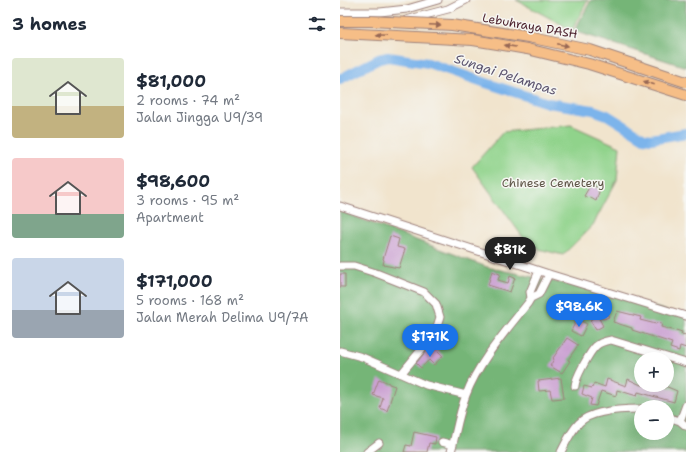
<!DOCTYPE html>
<html lang="en">
<head>
<meta charset="utf-8">
<style>
	:root { --surface:#fff; --page:#f2f2f3; --text:#1f2937; --muted:#747a83; --accent:#1a73e8 }
	body { margin:0; font-family:"Shantell Sans",sans-serif; background:var(--page); color:var(--text); height:100vh; display:flex; flex-direction:column; font-size:15px; white-space:nowrap }
	* { box-sizing:border-box; margin:0 }
	p { font-size:13px; color:var(--muted) }
	.icon { flex:none; width:22px; height:22px; fill:none; stroke:currentColor; stroke-width:2; stroke-linecap:round; stroke-linejoin:round }
	.map { position:relative; flex:1; overflow:hidden }
	.side { display:flex; flex-direction:column; background:var(--surface); width:340px }
	.side>* { flex:none }
	.controls { position:absolute; left:294px; top:352px; display:grid; gap:8px }
	.controls a { display:grid; place-items:center; width:40px; height:40px; border-radius:50%; background:var(--surface); box-shadow:0 4px 16px #0002; font-size:20px }
	.price { position:absolute; translate:-50% -34px; padding:0 9px; border-radius:14px; background:var(--accent); color:#fff; font-size:13px; line-height:26px; filter:drop-shadow(0 1px 2px #0008) }
	.price::after { content:''; position:absolute; left:50%; top:24px; width:12px; height:9px; margin-left:-6px; background:inherit; clip-path:polygon(0 0,100% 0,50% 100%) }
	.price.current { background:#222; color:#fff }
	ul { padding:0; list-style:none }
	li { display:flex; align-items:center; gap:12px; height:100px; padding:0 12px }
	li span { display:grid; place-items:center; flex:none; width:112px; height:80px; border-radius:4px; color:#555 }
	li>.icon { margin-inline-start:auto }
	span .icon { width:48px; height:48px; fill:#fffc; stroke-width:1 }
	li b { font-size:17px }
	h2 { display:flex; justify-content:space-between; align-items:center; height:48px; padding:0 12px; font-size:17px }
	main { display:flex; flex:1; min-height:0 }
	.map>svg:first-child { display:block }
	.green { fill:#90d38b; stroke:#6d795b }
	.forest { fill:#74b577; stroke:#5f6a51; fill-rule:evenodd }
	.lines { fill:none; stroke-linecap:round; stroke-linejoin:round }
	.river { stroke:#7bb4eb; stroke-width:10 }
	.building { fill:#cba1d2 }
	.minor-casing { stroke:#9e827c; stroke-width:9 }
	.highway-casing { stroke:#9e827c; stroke-width:12 }
	.minor { stroke:#fff; stroke-width:7 }
	.highway { stroke:#f6be87; stroke-width:10 }
	.highway-bridge-casing { stroke:#9e827c; stroke-width:12; stroke-linecap:butt }
	.highway-bridge { stroke:#f6be87; stroke-width:10 }
	.oneway { fill:#976754 }
	.labels { text-anchor:middle; stroke-width:3; stroke-linejoin:round; paint-order:stroke }
	.street-label { font-size:12px; fill:#4a1f2b; stroke:#f6f6f2 }
	.park-label { font-size:12px; fill:#5f5548; stroke:#f6f6f2 }
	.water-label { font-size:13px; font-style:italic; fill:#5b536e; stroke:#f6f6f2 }
</style>
</head>
<body>
<main>
<section class="side">
<h2>3 homes<svg class="icon" aria-label="filters" viewBox="0 0 24 24"><path d="M4 7h16M4 17h16"/><circle cx="9" cy="7" r="2"/><circle cx="15" cy="17" r="2"/></svg></h2>
<ul>
<li><span style="background:linear-gradient(#dfe7d0 60%,#c2b280 0)"><svg class="icon" aria-label="home" viewBox="0 0 24 24"><path d="M3 11l9-7 9 7M6 9v11h12V9"/></svg></span><div><b>$81,000</b><p>2 rooms · 74 m²</p><p>Jalan Jingga U9/39</p></div></li>
<li><span style="background:linear-gradient(#f6c9c9 70%,#7fa58c 0)"><svg class="icon" aria-label="home" viewBox="0 0 24 24"><path d="M3 11l9-7 9 7M6 9v11h12V9"/></svg></span><div><b>$98,600</b><p>3 rooms · 95 m²</p><p>Apartment</p></div></li>
<li><span style="background:linear-gradient(#c9d6e8 65%,#9aa5b1 0)"><svg class="icon" aria-label="home" viewBox="0 0 24 24"><path d="M3 11l9-7 9 7M6 9v11h12V9"/></svg></span><div><b>$171,000</b><p>5 rooms · 168 m²</p><p>Jalan Merah Delima U9/7A</p></div></li>
</ul>
</section>
<div class="map">
<svg width="346" height="452" viewBox="0 0 346 452">
	<rect width="100%" height="100%" fill="#f6f6f2"/>
	<filter id="ink" filterUnits="userSpaceOnUse"><feTurbulence type="fractalNoise" baseFrequency=".025" numOctaves="2"/><feDisplacementMap in="SourceGraphic" scale="8" xChannelSelector="R" yChannelSelector="G"/><feConvolveMatrix kernelMatrix="1 2 1 2 8 2 1 2 1" color-interpolation-filters="sRGB"/></filter>
	<filter id="wash" filterUnits="userSpaceOnUse"><feTurbulence type="fractalNoise" baseFrequency=".012" numOctaves="4" result="noise"/><feDisplacementMap in="SourceGraphic" scale="16" xChannelSelector="R" yChannelSelector="G"/><feGaussianBlur stdDeviation="0.9" result="paint"/><feColorMatrix in="noise" values="0 0 0 0 0 0 0 0 0 0 0 0 0 0 0 0 0 1.4 0 .05"/><feComposite in="paint" operator="in"/></filter>
	<g filter="url(#wash)">
		<rect width="100%" height="100%" fill="#f1e4cd"/>
		<path class="green" d="M176,0H248L232,30Z
			M231,125L280,147L277,180L253,225L223,255L190,247L132,167L163,132Z"/>
		<path class="forest" d="M251,0H346V67L234,31Z
			M0,211L147,267L276,295L346,317V452H0ZM301,359H327V385H301ZM301,407H327V433H301Z"/>
		<g class="lines">
			<path class="river" d="M0,79L39,59L48,57L88,63L149,84L208,103L253,110L267,115L304,138L311,139L346,133"/>
		</g>
		<g id="blocks">
			<path class="building" d="M251,184L260,189L256,201L249,197L248,198L244,196Z
				M50,236L59,239L57,247L65,249L59,268L43,265L44,260L43,259Z
				M152,271L160,274L158,280L168,283L170,276L175,278L170,292L148,285Z
				M0,274H5V287H0Z
				M263,306L269,317L264,319L259,318L263,326L256,330L250,320L253,318L250,312Z
				M277,311L301,317L300,320L316,324V323L322,324L321,327L336,331V330L342,332L341,334L346,335V348L340,346L339,351L330,348L332,343L292,330V328L273,322Z
				M237,319L247,324L241,336L231,331Z
				M227,338L238,345L228,360L230,361L222,373L210,366L214,359L213,358Z
				M95,348L103,356L94,365L89,360L81,368L76,363L88,349L91,352Z
				M221,378L224,398L212,399L210,390L199,391L198,381Z
				M39,379L49,383V384L55,386L47,411L40,408L43,398L33,395Z
				M267,379L286,386L288,379L301,385H316L325,388V386L337,391L334,402L298,392L297,396L277,390L276,396L261,391L256,406L250,405L252,398L242,394L244,386L252,388L254,383L265,387Z
				M74,432L96,437L95,444L89,443L87,452H64L66,445L71,446Z"/>
		</g>
	</g>
	<g filter="url(#ink)">
		<use href="#blocks" fill-opacity="0" stroke="#9e827c" stroke-width="1"/>
		<g class="lines">
			<defs>
				<path id="minor" d="M0,12H40L67,9L98,0
					M66,20L108,9L126,0
					M0,206L209,274L346,316
					M0,266H14L36,273L84,292L96,304L100,317L95,333L61,374
					M191,298L190,292L199,271
					M0,351L22,357L86,385L126,395
					M235,386C235,379 250,351 256,346C260,342 266,341 271,340L346,363
					M327,417L340,421L346,426
					M340,421L346,405
					M102,442L113,445
					M27,452L39,443
					M111,452C116,433 119,413 126,395C139,361 166,331 188,303L191,298L199,294L209,274
					M221,452C226,442 231,431 239,423C251,410 284,409 301,409"/>
				<path id="highway" d="M0,33L133,40L187,49L249,64L346,95"/>
			</defs>
			<use href="#minor" class="minor-casing"/>
			<use href="#highway" class="highway-casing"/>
			<use href="#minor" class="minor"/>
			<use href="#highway" class="highway"/>
			<defs>
				<path id="highway-bridge" d="M0,21H30L112,25L188,37L250,50L346,82"/>
			</defs>
			<use href="#highway-bridge" class="highway-bridge-casing"/>
			<use href="#highway-bridge" class="highway-bridge"/>
		</g>
		<defs><path id="oneway-solid" d="M-6-.8H1V-3.2L6.5 0L1 3.2V.8H-6Z"/></defs>
		<g class="oneway">
			<use href="#oneway-solid" transform="translate(95 25) rotate(3)"/>
			<use href="#oneway-solid" transform="translate(41 35) rotate(-178)"/>
			<use href="#oneway-solid" transform="translate(223 45) rotate(12)"/>
			<use href="#oneway-solid" transform="translate(170 46) rotate(-171)"/>
			<use href="#oneway-solid" transform="translate(309 83) rotate(-162)"/>
		</g>
	</g>
	<g class="labels">
		<g class="street-label">
			<text transform="translate(190 26) rotate(10)" y="4">Lebuhraya DASH</text>
		</g>
		<g class="park-label">
			<text x="213" y="187">Chinese Cemetery</text>
		</g>
		<g class="water-label">
			<text transform="translate(166 74) rotate(18)" y="5">Sungai Pelampas</text>
		</g>
	</g>
</svg>
<div class="controls">
<a>+</a>
<a>−</a>
</div>
<b class="price current" style="left:170px;top:271px">$81K</b>
<b class="price" style="left:239px;top:328px">$98.6K</b>
<b class="price" style="left:90px;top:358px">$171K</b>
</div>
</main>
</body>
</html>
